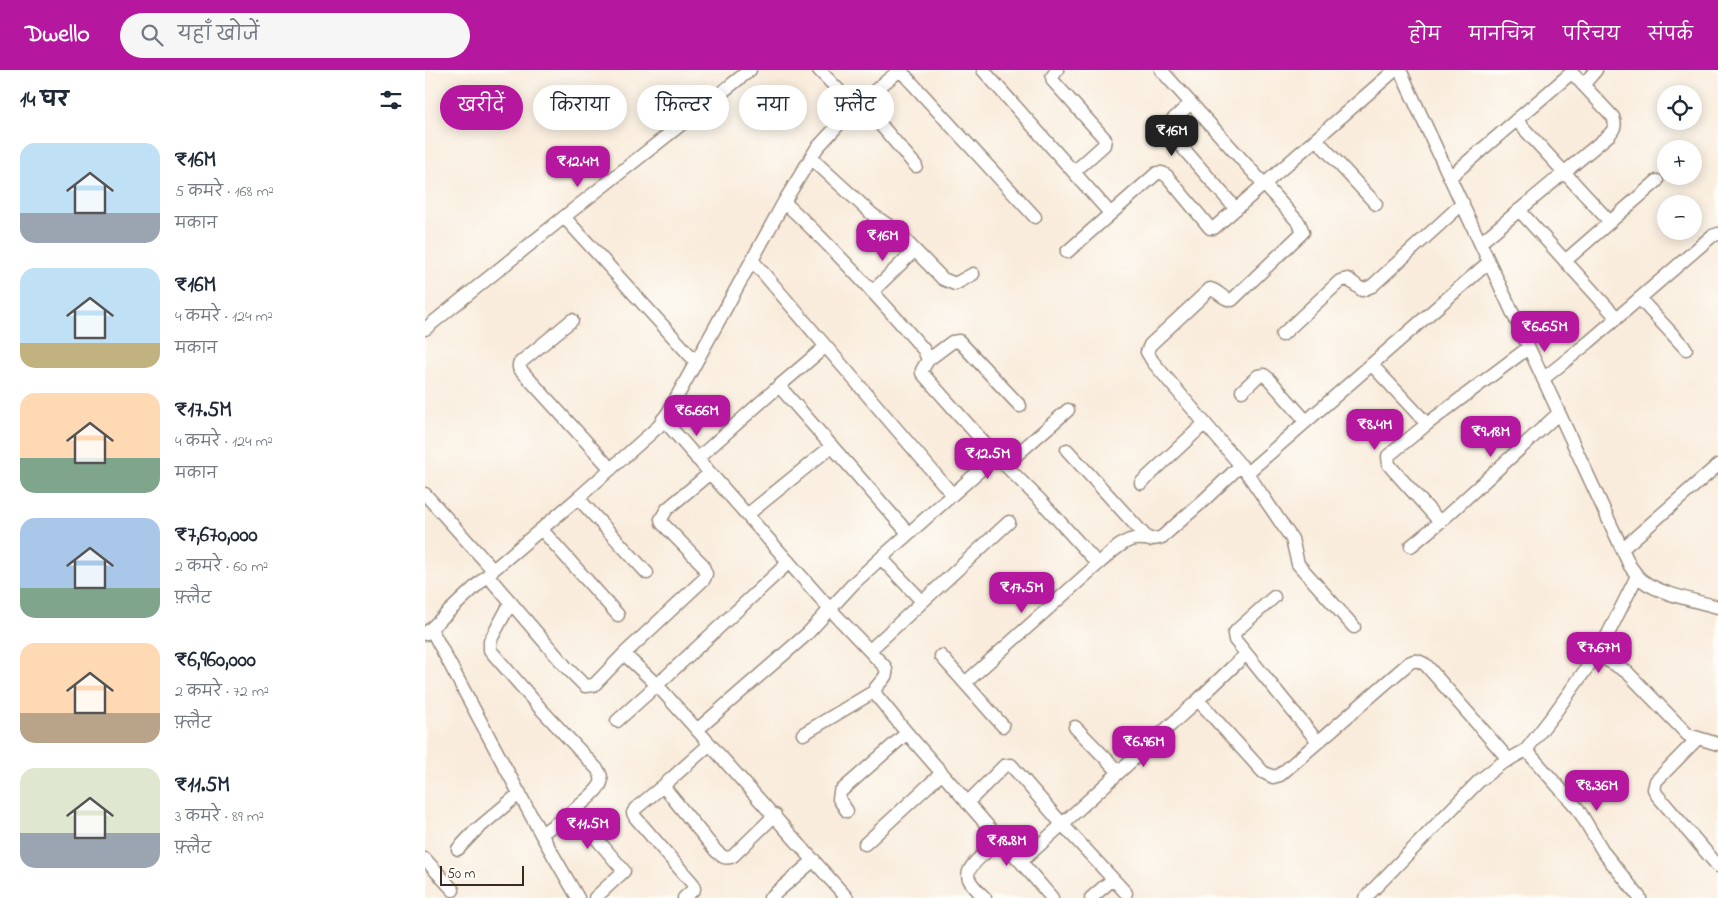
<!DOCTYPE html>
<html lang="hi">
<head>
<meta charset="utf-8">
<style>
	:root { --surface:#fff; --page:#f6f6f7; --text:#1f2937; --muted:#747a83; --accent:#b5179e }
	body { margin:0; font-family:"Indie Flower","Playpen Sans Deva",sans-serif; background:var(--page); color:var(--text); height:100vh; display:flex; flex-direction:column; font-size:19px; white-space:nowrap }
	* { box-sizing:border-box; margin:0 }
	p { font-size:16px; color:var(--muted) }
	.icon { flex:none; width:28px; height:28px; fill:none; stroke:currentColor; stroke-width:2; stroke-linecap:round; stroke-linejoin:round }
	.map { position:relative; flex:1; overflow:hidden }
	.details { display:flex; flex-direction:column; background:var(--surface); width:425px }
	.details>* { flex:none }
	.top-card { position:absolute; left:15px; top:15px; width:475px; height:45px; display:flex; gap:10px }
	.tools { position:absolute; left:1232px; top:15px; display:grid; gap:10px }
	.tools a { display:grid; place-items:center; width:45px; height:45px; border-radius:50%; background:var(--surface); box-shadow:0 2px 12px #0003; font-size:25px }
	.scale { position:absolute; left:15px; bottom:12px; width:84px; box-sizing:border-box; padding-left:5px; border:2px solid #3b2a1e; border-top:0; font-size:14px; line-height:18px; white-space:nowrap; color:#3b2a1e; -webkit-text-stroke:4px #fdfcf7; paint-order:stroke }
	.price { position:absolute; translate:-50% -42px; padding:0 11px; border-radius:10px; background:var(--accent); color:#fff; font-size:16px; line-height:32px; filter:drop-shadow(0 1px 2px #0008) }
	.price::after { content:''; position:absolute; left:50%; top:30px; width:15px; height:11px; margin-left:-8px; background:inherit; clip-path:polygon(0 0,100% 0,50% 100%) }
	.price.selected { background:#222; color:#fff }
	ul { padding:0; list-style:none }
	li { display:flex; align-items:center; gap:15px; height:125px; padding:0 20px }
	li span { display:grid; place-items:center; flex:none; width:140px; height:100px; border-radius:15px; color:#555 }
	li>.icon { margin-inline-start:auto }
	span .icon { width:60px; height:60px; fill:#fffc; stroke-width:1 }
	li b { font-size:21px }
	h2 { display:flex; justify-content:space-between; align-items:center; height:60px; padding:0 20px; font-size:21px }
	.pill { padding:0 18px; border-radius:22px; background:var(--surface); box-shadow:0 2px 12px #0003; font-size:18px; line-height:45px }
	.pill.selected { background:var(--accent); color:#fff }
	header { display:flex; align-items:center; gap:30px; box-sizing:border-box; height:70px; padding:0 25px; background:var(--accent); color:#fff }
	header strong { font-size:24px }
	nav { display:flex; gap:28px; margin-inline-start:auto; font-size:18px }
	.search { width:350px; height:45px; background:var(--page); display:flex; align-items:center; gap:12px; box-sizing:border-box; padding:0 18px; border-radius:28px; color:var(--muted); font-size:19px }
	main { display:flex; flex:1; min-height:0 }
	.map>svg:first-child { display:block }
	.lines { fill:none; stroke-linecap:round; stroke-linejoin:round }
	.street-casing { stroke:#9a8b7d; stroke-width:15 }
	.street { stroke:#fff; stroke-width:12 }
</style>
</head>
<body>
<header>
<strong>Dwello</strong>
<div class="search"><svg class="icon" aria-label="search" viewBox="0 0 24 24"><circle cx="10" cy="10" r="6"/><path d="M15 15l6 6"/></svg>यहाँ खोजें</div>
<nav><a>होम</a><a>मानचित्र</a><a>परिचय</a><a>संपर्क</a></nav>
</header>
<main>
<section class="details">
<h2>14 घर<svg class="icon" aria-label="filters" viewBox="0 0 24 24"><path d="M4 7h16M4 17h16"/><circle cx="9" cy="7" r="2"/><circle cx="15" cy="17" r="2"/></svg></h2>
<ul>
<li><span style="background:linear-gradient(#bfe0f5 70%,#9aa5b1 0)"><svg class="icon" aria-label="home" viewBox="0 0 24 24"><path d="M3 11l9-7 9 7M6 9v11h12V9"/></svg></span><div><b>₹16M</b><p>5 कमरे · 168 m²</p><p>मकान</p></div></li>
<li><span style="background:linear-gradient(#bfe0f5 75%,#c2b280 0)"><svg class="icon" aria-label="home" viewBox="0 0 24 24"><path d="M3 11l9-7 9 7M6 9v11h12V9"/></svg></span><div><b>₹16M</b><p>4 कमरे · 124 m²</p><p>मकान</p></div></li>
<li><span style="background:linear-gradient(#ffd9b3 65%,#7fa58c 0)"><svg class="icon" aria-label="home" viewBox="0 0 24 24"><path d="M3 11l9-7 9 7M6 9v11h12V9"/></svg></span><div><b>₹17.5M</b><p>4 कमरे · 124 m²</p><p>मकान</p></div></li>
<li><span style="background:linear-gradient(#a9c7e8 70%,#7fa58c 0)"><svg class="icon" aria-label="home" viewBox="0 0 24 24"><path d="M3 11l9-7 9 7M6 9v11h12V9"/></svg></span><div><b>₹7,670,000</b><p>2 कमरे · 60 m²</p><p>फ़्लैट</p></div></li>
<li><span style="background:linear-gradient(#ffd9b3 70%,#b9a48a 0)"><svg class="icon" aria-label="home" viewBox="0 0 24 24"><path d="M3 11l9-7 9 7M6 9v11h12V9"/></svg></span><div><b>₹6,960,000</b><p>2 कमरे · 72 m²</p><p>फ़्लैट</p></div></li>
<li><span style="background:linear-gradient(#dfe7d0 65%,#9aa5b1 0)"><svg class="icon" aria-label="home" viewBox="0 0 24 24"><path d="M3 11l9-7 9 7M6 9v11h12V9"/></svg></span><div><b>₹11.5M</b><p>3 कमरे · 89 m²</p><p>फ़्लैट</p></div></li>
</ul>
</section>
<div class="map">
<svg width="1293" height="828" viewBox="0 0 1293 828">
	<rect width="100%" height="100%" fill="#fdfcf7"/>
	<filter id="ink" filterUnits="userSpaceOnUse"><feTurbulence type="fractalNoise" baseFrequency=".02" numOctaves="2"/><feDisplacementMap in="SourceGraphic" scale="10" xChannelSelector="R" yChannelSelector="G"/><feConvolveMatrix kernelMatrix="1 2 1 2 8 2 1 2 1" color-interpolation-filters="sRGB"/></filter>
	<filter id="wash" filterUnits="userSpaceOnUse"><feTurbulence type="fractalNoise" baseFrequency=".0096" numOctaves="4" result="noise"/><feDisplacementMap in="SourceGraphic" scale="20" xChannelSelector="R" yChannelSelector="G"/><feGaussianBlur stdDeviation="1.12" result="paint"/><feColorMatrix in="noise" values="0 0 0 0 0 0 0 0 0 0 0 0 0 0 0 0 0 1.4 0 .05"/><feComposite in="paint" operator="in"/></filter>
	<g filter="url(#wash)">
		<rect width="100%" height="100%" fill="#f9ecdc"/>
	</g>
	<g filter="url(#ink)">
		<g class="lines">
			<defs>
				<path id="street" d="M394,0L430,37
					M475,0L610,147
					M558,0L685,143
					M632,0L627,7L628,11L680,69L679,75L649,102
					M736,0L874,153L878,162L807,230C798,230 793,220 785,219L725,275L722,282L728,292L822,403L867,469L873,494L929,557
					M975,0L1205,496C1209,501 1212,507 1218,511C1235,524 1272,531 1293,537
					M1158,15L1171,0
					M436,32L491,96
					M766,33L743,54L741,58L743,61L811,139
					M1091,50L1185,152
					M891,69L951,134
					M386,88L448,145L469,159L518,209L530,214L548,204
					M1025,107L1145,4L1149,5L1188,47C1191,55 1190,58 1184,65L1055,173
					M1094,140L1192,248
					M139,147L271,292
					M642,182L732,103H737L742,106L785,158H789L970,0
					M327,190L527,424
					M1140,191L1232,111
					M447,222L489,181
					M1215,229L1261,279
					M147,250L96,292L94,294V298L186,399
					M0,259L139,147L325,0
					M857,265L915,211L923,209L937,220L947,216L1038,133
					M400,277L354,316L483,463
					M503,290L527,272L534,271L595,336
					M947,295L1002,354L963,386L964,395L971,403L1015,452L986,476
					M1118,309L1164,272L1287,166L1293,164
					M817,321L833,306L839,305L844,309L881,351
					M238,349L285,403
					M1002,354L1103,278
					M642,380L724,470
					M571,386L615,430L673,494C683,486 696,471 709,469C719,468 727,471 737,467L778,431L816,395
					M272,389L354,316
					M581,394L643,340
					M822,403L1064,192
					M716,413L779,354
					M0,424L68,500
					M153,428L222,503
					M322,445L407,376
					M1015,452L1134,343
					M117,460L193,545
					M1197,479L1293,395
					M456,488L497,531
					M63,506L141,597L160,616L169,615L199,584L232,615L422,828
					M849,527L812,560L809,564L810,570L893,672
					M86,532L65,571V580L115,638L173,700C176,705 178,710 175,715C167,729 130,754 116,764
					M6,559L116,764L153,828
					M0,564L68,500L153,428L234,356L244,341L265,303L359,132L392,78L430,37L475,0
					M445,580L584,452
					M199,584L279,509L281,504L277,494L237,453L236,449L242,439L285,403L405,539L460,597C465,606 455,611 450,619L451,625L482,663L575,770
					M1172,584L1202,602L1263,665L1293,674
					M516,586L578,656
					M540,613L673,494
					M773,630L838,702L848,707L855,705L984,593C991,589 994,591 1001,595L1084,690
					M192,651L232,615L364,492
					M650,657L694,702
					M272,660L382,564L429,513L456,488L571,386L497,303V300L503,290L499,280C455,229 409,178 359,132
					M378,664L450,621
					M1273,668L1231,711L1229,719L1232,725L1293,796
					M285,674L238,716L291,781C297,786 300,790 308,786L350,745
					M1101,680L1153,739L1179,783L1215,828
					M238,716L210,739L208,743L210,747L268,814L269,819L259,828
					M542,733L579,696L586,695L637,754L701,823
					M148,741L199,801L170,828
					M422,741L414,729L415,722L482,663
					M440,774L517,703
					M33,779L50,761L95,723
					M0,789L28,820
					M596,792L773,630L821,584
					M345,828L389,790
					M560,828C554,822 547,816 544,809C538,797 567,778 575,770L596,792L627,828
					M666,828L688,809
					M940,828L1054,711L1074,695L1101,680L1129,644L1176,578L1212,506"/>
			</defs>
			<use href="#street" class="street-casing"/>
			<use href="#street" class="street"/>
		</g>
	</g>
</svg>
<div class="tools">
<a><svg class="icon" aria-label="locate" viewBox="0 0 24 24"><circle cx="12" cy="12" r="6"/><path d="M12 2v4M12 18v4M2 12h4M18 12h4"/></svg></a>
<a>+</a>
<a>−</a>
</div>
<div class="scale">50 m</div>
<b class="price selected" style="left:747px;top:87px">₹16M</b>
<b class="price" style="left:153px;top:118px">₹12.4M</b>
<b class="price" style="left:458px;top:192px">₹16M</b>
<b class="price" style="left:1120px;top:283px">₹6.65M</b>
<b class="price" style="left:272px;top:367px">₹6.66M</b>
<b class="price" style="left:950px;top:381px">₹8.4M</b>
<b class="price" style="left:1066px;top:388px">₹9.18M</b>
<b class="price" style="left:563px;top:410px">₹12.5M</b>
<b class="price" style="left:597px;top:544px">₹17.5M</b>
<b class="price" style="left:1174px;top:604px">₹7.67M</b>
<b class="price" style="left:719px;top:698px">₹6.96M</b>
<b class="price" style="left:1172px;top:742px">₹8.36M</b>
<b class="price" style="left:163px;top:780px">₹11.5M</b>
<b class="price" style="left:582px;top:797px">₹18.8M</b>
<div class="top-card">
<a class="pill selected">खरीदें</a>
<a class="pill">किराया</a>
<a class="pill">फ़िल्टर</a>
<a class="pill">नया</a>
<a class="pill">फ़्लैट</a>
</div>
</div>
</main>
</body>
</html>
